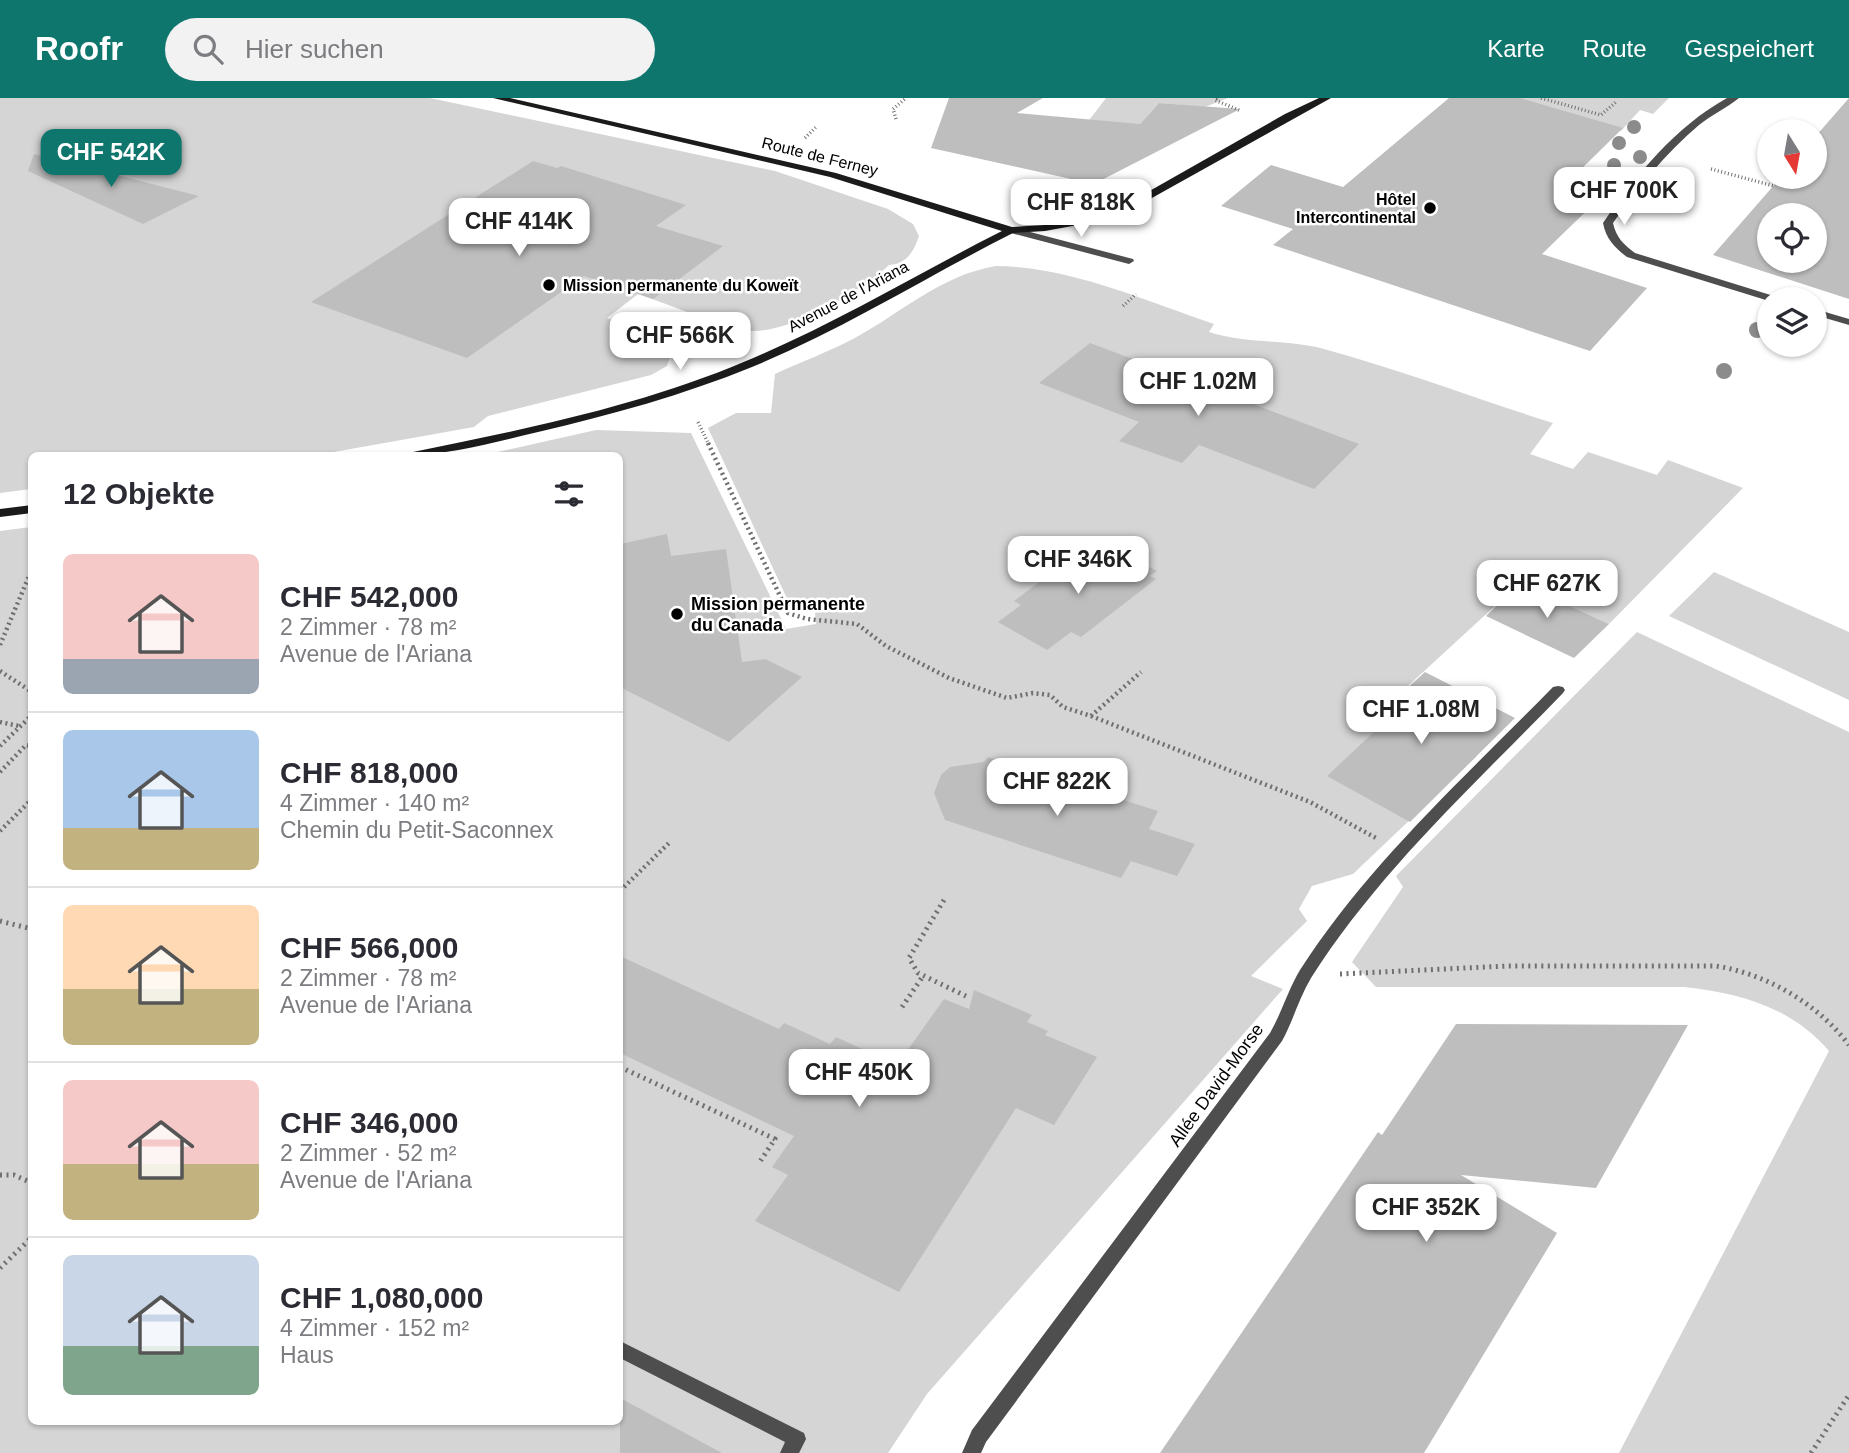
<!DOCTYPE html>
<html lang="de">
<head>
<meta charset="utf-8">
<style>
	:root { --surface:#fff; --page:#f2f2f3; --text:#2b2b33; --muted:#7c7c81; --line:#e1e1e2; --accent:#0f766e }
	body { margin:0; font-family:Arial,sans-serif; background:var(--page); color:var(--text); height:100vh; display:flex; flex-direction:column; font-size:26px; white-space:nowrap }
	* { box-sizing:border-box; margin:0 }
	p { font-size:23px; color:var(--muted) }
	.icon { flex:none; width:38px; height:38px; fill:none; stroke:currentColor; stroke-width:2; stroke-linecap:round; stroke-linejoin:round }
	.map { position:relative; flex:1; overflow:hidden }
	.details { position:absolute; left:28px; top:354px; width:595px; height:973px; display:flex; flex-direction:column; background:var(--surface); border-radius:10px; box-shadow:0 2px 5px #0004 }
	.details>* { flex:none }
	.needle { width:46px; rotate:169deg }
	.tools { position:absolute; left:1757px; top:21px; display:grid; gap:14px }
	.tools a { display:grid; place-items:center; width:70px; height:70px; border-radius:50%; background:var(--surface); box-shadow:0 2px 5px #0004; font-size:35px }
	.price { position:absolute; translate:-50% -60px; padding:0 16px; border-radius:14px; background:#fff; color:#222; font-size:23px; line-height:46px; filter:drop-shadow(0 2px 4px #0008) }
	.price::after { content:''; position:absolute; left:50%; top:42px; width:21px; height:16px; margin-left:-10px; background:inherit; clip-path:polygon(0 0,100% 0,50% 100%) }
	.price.current { background:var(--accent); color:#fff }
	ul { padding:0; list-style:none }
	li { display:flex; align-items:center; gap:21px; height:175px; padding:0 35px }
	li+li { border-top:2px solid var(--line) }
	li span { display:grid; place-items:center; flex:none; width:196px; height:140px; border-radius:10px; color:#555 }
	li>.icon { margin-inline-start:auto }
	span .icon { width:84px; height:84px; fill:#fffc; stroke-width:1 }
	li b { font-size:30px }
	h2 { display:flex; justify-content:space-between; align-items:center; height:84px; padding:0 35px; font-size:30px }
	header { display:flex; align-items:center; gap:42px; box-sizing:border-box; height:98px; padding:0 35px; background:var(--accent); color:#fff }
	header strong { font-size:33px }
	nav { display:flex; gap:38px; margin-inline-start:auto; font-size:24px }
	.search { width:490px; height:63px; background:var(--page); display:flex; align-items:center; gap:18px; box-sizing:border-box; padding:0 24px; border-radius:38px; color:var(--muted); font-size:26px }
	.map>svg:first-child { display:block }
	.green { fill:#d5d5d5 }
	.building { fill:#bebebe; fill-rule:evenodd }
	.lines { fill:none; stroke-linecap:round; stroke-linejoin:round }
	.path-far2 { stroke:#707070; stroke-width:3.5; stroke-dasharray:1 2.5; stroke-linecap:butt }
	.path-far1 { stroke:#707070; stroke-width:4.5; stroke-dasharray:2 3.5; stroke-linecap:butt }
	.path { stroke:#707070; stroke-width:5; stroke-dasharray:2 4.5; stroke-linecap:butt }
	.lane { fill:#4e4e4e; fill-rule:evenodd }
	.street { fill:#4e4e4e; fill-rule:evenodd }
	.secondary { fill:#1b1b1b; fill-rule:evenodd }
	.tree { fill:#8b8b8b }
	.poi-dot { fill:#000; stroke:#fff; stroke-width:2.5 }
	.labels { text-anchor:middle; stroke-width:5; stroke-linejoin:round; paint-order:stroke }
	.far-street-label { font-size:16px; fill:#000; stroke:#fff }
	.far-poi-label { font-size:16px; font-weight:bold; fill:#000; stroke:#fff; text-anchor:end }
	.poi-label { font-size:18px; font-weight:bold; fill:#000; stroke:#fff; text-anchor:start }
	.street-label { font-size:18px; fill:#000; stroke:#fff }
</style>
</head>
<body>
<header>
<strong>Roofr</strong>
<div class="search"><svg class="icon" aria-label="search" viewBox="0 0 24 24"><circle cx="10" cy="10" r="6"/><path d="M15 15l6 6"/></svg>Hier suchen</div>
<nav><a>Karte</a><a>Route</a><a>Gespeichert</a></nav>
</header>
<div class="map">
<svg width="1849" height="1355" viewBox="0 0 1849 1355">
	<rect width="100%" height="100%" fill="#fff"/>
	<path class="green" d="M0,0H430L775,73L888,111L913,126L919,138C914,153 907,166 889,167C862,193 784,240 745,232C709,224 673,208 638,196L607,220L665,243L671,255L667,268L651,277L488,318L474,329L317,357H32L31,391L0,395Z
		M1106,0H1228L1205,9L1159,5L1140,26L1087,25Z
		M1506,0H1669L1653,16L1640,12L1621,33Z
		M996,168C1071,169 1143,202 1214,226L1209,234C1245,246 1286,241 1324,251C1401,272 1477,301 1553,325L1530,356L1573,371L1588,354L1657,377L1668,362L1743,390L1609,526L1520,485L1384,610L1476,659L1353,776L1312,788L1299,811L1307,823L1251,878L1283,891L927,1296L888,1355H0V433L31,429L32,1323H620V357H484L596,332L691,335L786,531L816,526L814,503L790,507L708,330L736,315H771L775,276C801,264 828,254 853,241C901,215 941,177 996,168Z
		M1714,474L1849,534V602L1669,518Z
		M1637,534L1849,634V1355H1619L1829,953C1791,909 1740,895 1684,889H1376L1352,864L1403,789L1396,778Z"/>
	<path class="building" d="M949,0H1043L1017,15L1140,26L1159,5L1240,11L1088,89L1089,85L931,50Z
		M1449,0H1520L1623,30L1570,82L1607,93L1542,156L1647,190L1590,253L1273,147L1293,131L1221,108L1271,67L1343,89Z
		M1849,0V201L1713,157L1781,79H1815V39ZM1769,117H1815V163H1769Z
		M34,56L199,98L143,126L28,73Z
		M533,63L557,70L561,68L686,107L656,128L723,148L653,201L584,178L467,260L311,204Z
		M1090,245L1359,346L1314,391L1199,347L1182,365L1119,343L1139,324L1039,285Z
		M667,436L671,458L726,451L742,564L765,561L802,579L729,644L620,589V446Z
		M1102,445L1157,473L1150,478L1156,481L1081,539L1071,534L1047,552L998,524L1021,507L1014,503L1089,447L1095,450Z
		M1520,485L1609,526L1574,560L1486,518Z
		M1425,574L1515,620L1410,724L1327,678L1393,616L1384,611Z
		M988,659L1158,713L1149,731L1195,746L1177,778L1131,763L1121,780L945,722L934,695L941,677L950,669L984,664Z
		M620,858L779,931L784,925L830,946L836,939L897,967L944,901L969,911L974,892L1032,917L1027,924L1048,933L1045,937L1097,959L1054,1027L1016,1010L899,1194L755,1123L788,1077L772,1069L794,1038L620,955Z
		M1456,926L1688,927L1596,1090L1461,1077L1557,1135L1424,1355H1160L1378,1034L1382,1037Z
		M620,1300L722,1355H620Z"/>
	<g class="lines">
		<path class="path-far2" d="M1217,0L1215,2L1241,13
			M1541,0L1601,17L1616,4
			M896,21L893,11L906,0
			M805,40L817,28
			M1711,71L1774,88
			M1123,208L1136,196
			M698,324L709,347"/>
		<path class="path-far1" d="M708,345L788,515L807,521L857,526L886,548L949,580L1007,600L1033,595L1050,597L1063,609L1091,618L1141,574
			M0,547L32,471
			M0,573L32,594
			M1091,618L1310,704L1376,740
			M0,624L19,628
			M0,648L32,617
			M0,674L26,647L32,648
			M0,733L32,701
			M624,789L671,743"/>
		<path class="path" d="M620,793L625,788
			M944,802L909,860L918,875L970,900
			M0,823L32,831
			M1340,876L1507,868H1716C1767,876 1818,906 1849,947
			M902,909L923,878
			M620,969L775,1041L759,1065
			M0,1077H14L32,1085
			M0,1170L32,1139
			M1811,1355L1849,1297"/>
		<path class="lane" d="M1011,129L1133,161L1134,163L1129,166L1007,134L1006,132Z
			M1558,588L1563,589L1565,592L1563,595C1475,686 1379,773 1311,880C1299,900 1293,923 1282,943L986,1344L981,1355H962L972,1332L1270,935C1282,914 1288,892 1300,872C1369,765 1465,679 1553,589Z
			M620,1243L804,1335L806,1341L799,1355H780L785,1344L620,1260Z"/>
		<path class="street" d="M1727,0H1739C1727,10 1711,17 1699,27C1665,56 1638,89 1613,125C1616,139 1623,146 1635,155L1777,199L1778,201H1769V203L1627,159C1615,150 1606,141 1603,125C1637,76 1675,29 1727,0Z
			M1815,211L1849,221V227L1815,217Z"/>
		<path class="secondary" d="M493,0H510L836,75L1012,129L1045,127L1109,116L1285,16L1319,0H1331L1116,120L1045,133L1013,135C926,179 842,232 752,269C683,297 611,317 538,334C495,344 451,357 407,357L413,354C526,331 640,308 746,263C835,226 917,176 1002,133L830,79Z
			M32,407V415L0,419V411Z"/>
	</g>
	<g class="tree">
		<circle cx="1634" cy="29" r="7"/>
		<circle cx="1619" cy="45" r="7"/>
		<circle cx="1640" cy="59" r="7"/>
		<circle cx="1614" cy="67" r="7"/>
		<circle cx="1757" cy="232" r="8"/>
		<circle cx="1724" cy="273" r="8"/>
	</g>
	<g class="poi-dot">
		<circle cx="1430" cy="110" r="7"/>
		<circle cx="549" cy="187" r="7"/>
		<circle cx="677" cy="516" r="7"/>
	</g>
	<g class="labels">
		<g class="far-street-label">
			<text transform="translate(820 58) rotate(14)" y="6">Route de Ferney</text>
			<text transform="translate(848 198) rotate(-28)" y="6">Avenue de l'Ariana</text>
		</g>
		<g class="far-poi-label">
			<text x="1416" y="107">Hôtel<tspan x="1416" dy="18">Intercontinental</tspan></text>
			<text x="563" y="193" text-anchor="start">Mission permanente du Koweït</text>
		</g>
		<g class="poi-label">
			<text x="691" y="512">Mission permanente<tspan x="691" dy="21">du Canada</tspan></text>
		</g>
		<g class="street-label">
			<text transform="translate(1216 987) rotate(-54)" y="6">Allée David-Morse</text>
		</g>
	</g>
</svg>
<div class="tools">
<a><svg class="needle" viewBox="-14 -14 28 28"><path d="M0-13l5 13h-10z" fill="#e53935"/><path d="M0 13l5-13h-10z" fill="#7c7c81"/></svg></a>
<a><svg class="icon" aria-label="locate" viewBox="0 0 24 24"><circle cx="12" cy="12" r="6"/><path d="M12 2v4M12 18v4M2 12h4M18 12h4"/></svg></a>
<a><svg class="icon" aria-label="layers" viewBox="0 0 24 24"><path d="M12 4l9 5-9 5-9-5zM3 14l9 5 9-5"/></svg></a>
</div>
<b class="price current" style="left:111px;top:91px">CHF 542K</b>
<b class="price" style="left:1624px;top:129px">CHF 700K</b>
<b class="price" style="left:1081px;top:141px">CHF 818K</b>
<b class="price" style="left:519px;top:160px">CHF 414K</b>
<b class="price" style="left:680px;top:274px">CHF 566K</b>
<b class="price" style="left:1198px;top:320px">CHF 1.02M</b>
<b class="price" style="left:1078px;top:498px">CHF 346K</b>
<b class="price" style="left:1547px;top:522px">CHF 627K</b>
<b class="price" style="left:1421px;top:648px">CHF 1.08M</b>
<b class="price" style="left:1057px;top:720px">CHF 822K</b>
<b class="price" style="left:859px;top:1011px">CHF 450K</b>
<b class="price" style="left:1426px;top:1146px">CHF 352K</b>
<section class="details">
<h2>12 Objekte<svg class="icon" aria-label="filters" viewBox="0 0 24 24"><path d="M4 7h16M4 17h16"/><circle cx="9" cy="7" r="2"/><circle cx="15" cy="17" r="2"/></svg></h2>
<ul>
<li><span style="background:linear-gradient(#f6c9c9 75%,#9aa5b1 0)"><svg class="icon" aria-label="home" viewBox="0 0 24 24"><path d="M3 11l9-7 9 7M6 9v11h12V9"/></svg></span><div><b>CHF 542,000</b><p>2 Zimmer · 78 m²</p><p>Avenue de l'Ariana</p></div></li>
<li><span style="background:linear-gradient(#a9c7e8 70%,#c2b280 0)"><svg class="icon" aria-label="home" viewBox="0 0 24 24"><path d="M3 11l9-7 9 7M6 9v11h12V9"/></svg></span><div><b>CHF 818,000</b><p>4 Zimmer · 140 m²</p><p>Chemin du Petit-Saconnex</p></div></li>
<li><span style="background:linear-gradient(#ffd9b3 60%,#c2b280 0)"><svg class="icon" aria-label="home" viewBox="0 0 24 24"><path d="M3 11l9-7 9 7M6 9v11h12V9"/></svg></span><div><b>CHF 566,000</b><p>2 Zimmer · 78 m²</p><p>Avenue de l'Ariana</p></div></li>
<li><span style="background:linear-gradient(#f6c9c9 60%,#c2b280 0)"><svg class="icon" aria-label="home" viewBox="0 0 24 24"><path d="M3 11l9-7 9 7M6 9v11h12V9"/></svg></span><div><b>CHF 346,000</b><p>2 Zimmer · 52 m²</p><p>Avenue de l'Ariana</p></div></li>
<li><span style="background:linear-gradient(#c9d6e8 65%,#7fa58c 0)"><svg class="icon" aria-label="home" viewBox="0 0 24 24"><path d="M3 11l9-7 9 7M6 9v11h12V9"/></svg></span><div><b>CHF 1,080,000</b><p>4 Zimmer · 152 m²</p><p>Haus</p></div></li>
</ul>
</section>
</div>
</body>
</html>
